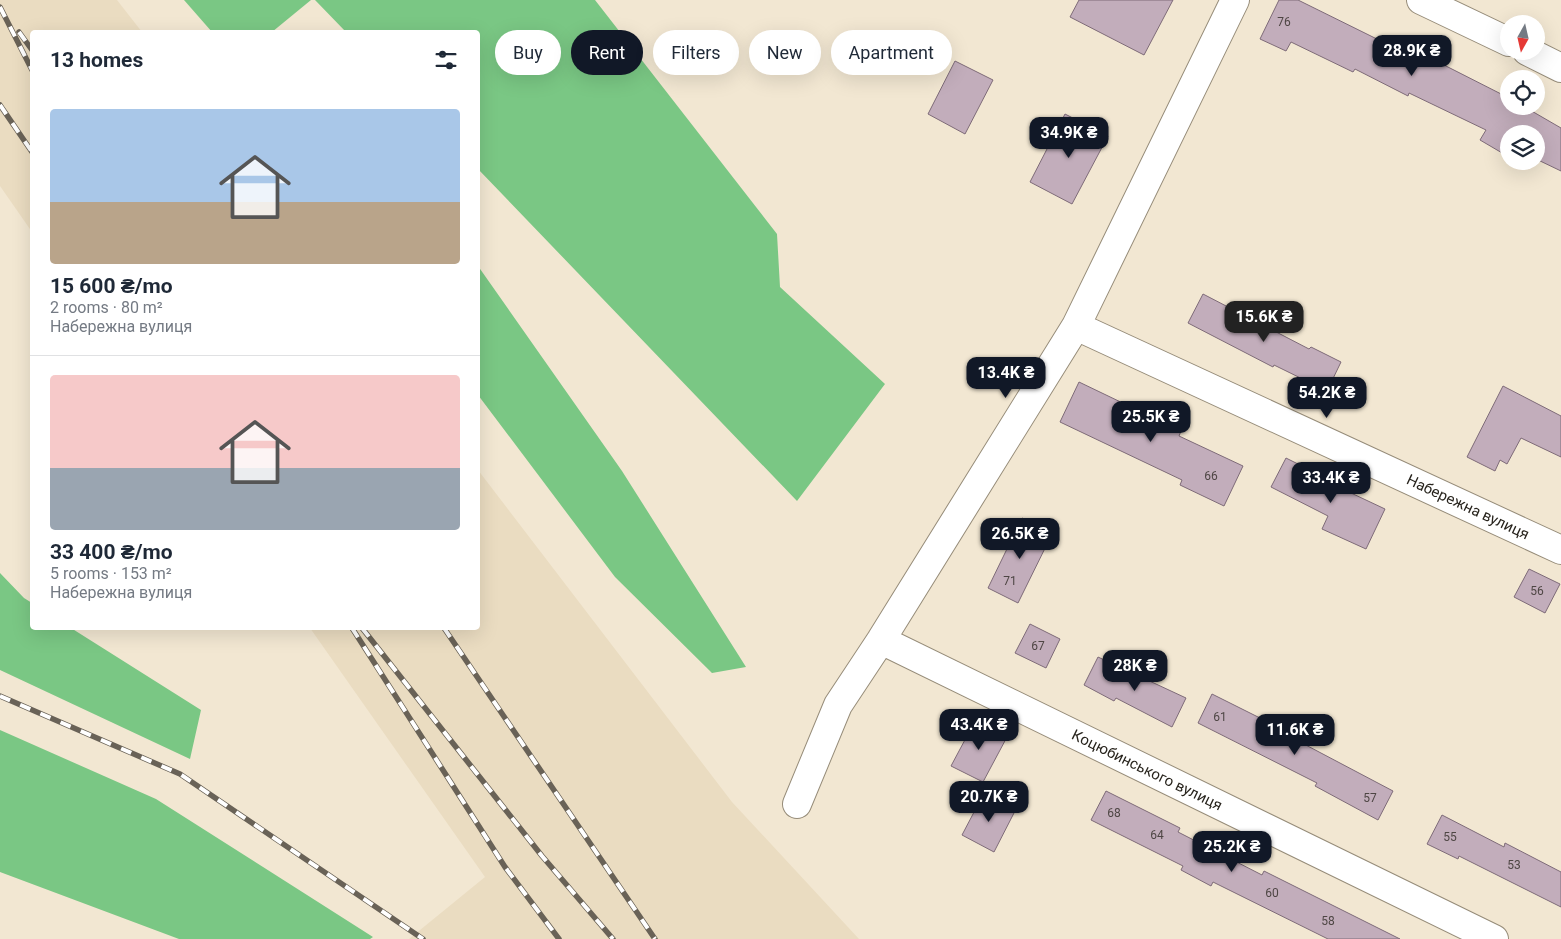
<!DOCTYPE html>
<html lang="en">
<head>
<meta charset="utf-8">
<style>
	:root { --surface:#fff; --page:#f2f2f3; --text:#1f2937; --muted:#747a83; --line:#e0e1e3; --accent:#111827 }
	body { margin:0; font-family:Roboto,sans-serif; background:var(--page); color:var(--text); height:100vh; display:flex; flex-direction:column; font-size:19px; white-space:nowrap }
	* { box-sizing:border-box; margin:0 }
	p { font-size:16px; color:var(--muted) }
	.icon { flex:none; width:28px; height:28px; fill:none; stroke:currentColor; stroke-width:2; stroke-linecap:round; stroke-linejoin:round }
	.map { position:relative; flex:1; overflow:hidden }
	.sheet { position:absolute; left:30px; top:30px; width:450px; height:600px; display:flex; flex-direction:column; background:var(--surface); border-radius:5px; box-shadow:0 5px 20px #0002 }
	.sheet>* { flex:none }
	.guide { position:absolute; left:495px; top:30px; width:475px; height:45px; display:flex; gap:10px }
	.needle { width:32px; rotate:188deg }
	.tools { position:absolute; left:1500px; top:15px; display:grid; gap:10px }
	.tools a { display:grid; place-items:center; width:45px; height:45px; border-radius:50%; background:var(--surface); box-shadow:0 5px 20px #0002; font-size:25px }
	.price { position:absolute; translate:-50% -42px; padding:0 11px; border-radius:10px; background:var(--accent); color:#fff; font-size:16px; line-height:32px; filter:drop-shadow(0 1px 2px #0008) }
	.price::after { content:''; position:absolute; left:50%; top:30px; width:15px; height:11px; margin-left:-8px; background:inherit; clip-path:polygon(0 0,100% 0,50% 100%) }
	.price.selected { background:#222; color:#fff }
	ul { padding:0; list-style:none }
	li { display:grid; align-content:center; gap:10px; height:265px; padding:0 20px }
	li+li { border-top:1px solid var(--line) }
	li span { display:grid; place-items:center; height:155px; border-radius:5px; color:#555 }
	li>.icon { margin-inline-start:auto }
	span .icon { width:90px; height:90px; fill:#fffc; stroke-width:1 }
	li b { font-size:21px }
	h2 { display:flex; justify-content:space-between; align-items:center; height:60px; padding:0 20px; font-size:21px }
	.pill { padding:0 18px; border-radius:22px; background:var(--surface); box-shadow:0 5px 20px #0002; font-size:18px; line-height:45px }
	.pill.selected { background:var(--accent); color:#fff }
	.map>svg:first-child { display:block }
	.built { fill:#eadcc1 }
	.forest { fill:#7ac784 }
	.building { fill:#c2adbb; stroke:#7e6b78 }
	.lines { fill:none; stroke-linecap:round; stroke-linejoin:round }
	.street-casing { stroke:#968c79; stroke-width:30 }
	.street { stroke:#fff; stroke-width:28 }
	.rail-casing { stroke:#696257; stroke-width:5.5 }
	.rail { stroke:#fff; stroke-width:4; stroke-dasharray:11; stroke-linecap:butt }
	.labels { text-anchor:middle; stroke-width:4; stroke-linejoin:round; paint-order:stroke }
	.number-label { font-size:12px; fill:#4e4644 }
	.street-label { font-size:15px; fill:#28241d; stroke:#fff }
</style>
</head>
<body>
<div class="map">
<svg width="1561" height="939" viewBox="0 0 1561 939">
	<rect width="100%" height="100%" fill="#f2e7d2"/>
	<path class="built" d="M0,0H117L142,32H32V232L0,186Z
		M478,470L732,802L859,939H409L485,877L310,628H478Z"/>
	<path class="forest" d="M184,0H311L272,32H212Z
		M315,0H595L777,234L780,287L885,384L797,501L478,169V32H346Z
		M478,266L622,471L746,667L712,673L615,577L478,395Z
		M0,573L24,598L32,603V628H71L201,710L190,759L0,670Z
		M0,730L156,799L373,937L370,939H179L0,872Z"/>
	<path class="building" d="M1079,0H1173L1144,55L1070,17Z
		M1279,0H1298L1387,44L1389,41L1441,66L1442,64L1509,98V106H1523L1561,128V171L1536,159V134H1509V157L1480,140L1486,130L1409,93L1408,96L1355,69L1353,72L1291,42L1286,51L1260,39Z
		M955,61L993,80L965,134L928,114Z
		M1065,114L1108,136L1072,204L1030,182Z
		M1203,294L1309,349L1311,347L1341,362L1327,391L1274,365L1273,367L1188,323Z
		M1079,382L1181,431L1179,436L1243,466L1224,506L1180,485L1182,480L1060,422Z
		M1503,386L1561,416V457L1521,438L1507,464L1500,460L1495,471L1467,457Z
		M1286,458L1316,473L1315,476L1385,509L1366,549L1322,529L1328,516L1271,487Z
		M1022,518L1053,532L1018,603L988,588Z
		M1529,569L1560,584L1545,613L1514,597Z
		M1030,624L1060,639L1046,668L1015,653Z
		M1098,657L1186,698L1172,727L1116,698L1114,701L1084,685Z
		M1212,694L1304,740L1302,743L1393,791L1378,820L1315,786L1317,783L1198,723Z
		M975,721L1007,737L983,782L951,766Z
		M1106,791L1180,828L1178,832L1262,875L1264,871L1400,939H1328L1213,882L1211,886L1181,870L1183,866L1091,820Z
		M983,795L1015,811L994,852L962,835Z
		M1442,815L1504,847L1505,843L1561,872V907L1459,856L1458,859L1427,844Z"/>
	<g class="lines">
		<defs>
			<path id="street" d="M1421,0L1509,42
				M1527,51L1561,68
				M1076,326L1561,550
				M881,640L1494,939
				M797,804L838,705L881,640L1076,326L1235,0"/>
		</defs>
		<use href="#street" class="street-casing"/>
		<use href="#street" class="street"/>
		<defs>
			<path id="rail" d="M0,7L32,70
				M19,32L32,50
				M0,105L32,152
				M352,628L505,867L559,939
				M362,628L542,856L613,939
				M444,628L655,939
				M0,696L180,774L423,939"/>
		</defs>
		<use href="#rail" class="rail-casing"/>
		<use href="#rail" class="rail"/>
	</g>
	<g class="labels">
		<g class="number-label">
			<text x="1284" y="26">76</text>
			<text x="1211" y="480">66</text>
			<text x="1010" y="585">71</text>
			<text x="1537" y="595">56</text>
			<text x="1038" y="650">67</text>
			<text x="1220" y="721">61</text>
			<text x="1370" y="802">57</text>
			<text x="1114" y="817">68</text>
			<text x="1157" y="839">64</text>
			<text x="1450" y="841">55</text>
			<text x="1514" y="869">53</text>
			<text x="1272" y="897">60</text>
			<text x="1328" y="925">58</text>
		</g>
		<g class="street-label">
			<text transform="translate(1468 507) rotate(25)" y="5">Набережна вулиця</text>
			<text transform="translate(1147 770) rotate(26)" y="5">Коцюбинського вулиця</text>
		</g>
	</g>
</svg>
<div class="tools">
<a><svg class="needle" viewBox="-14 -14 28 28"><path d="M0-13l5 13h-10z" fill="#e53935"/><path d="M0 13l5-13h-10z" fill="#747a83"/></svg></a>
<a><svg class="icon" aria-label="locate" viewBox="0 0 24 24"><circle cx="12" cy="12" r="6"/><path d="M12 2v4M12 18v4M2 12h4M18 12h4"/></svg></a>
<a><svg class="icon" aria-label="layers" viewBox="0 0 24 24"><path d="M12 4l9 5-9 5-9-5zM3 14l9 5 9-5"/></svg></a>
</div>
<b class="price" style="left:1412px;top:77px">28.9K ₴</b>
<b class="price" style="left:1069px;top:159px">34.9K ₴</b>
<b class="price selected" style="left:1264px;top:343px">15.6K ₴</b>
<b class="price" style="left:1006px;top:399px">13.4K ₴</b>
<b class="price" style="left:1327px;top:419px">54.2K ₴</b>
<b class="price" style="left:1151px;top:443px">25.5K ₴</b>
<b class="price" style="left:1331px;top:504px">33.4K ₴</b>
<b class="price" style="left:1020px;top:560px">26.5K ₴</b>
<b class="price" style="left:1135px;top:692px">28K ₴</b>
<b class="price" style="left:979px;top:751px">43.4K ₴</b>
<b class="price" style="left:1295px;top:756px">11.6K ₴</b>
<b class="price" style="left:989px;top:823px">20.7K ₴</b>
<b class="price" style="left:1232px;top:873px">25.2K ₴</b>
<div class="guide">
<a class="pill">Buy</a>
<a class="pill selected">Rent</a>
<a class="pill">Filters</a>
<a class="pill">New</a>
<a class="pill">Apartment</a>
</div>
<section class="sheet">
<h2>13 homes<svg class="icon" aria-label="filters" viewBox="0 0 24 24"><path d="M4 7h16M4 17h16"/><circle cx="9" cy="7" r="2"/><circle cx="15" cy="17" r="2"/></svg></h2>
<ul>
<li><span style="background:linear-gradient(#a9c7e8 60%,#b9a48a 0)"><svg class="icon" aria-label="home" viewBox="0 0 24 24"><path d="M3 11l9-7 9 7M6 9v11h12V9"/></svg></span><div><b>15 600 ₴/mo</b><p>2 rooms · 80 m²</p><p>Набережна вулиця</p></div></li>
<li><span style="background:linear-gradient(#f6c9c9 60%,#9aa5b1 0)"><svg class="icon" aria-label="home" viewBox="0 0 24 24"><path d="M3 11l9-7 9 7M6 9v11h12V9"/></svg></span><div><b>33 400 ₴/mo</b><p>5 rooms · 153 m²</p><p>Набережна вулиця</p></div></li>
</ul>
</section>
</div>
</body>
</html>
